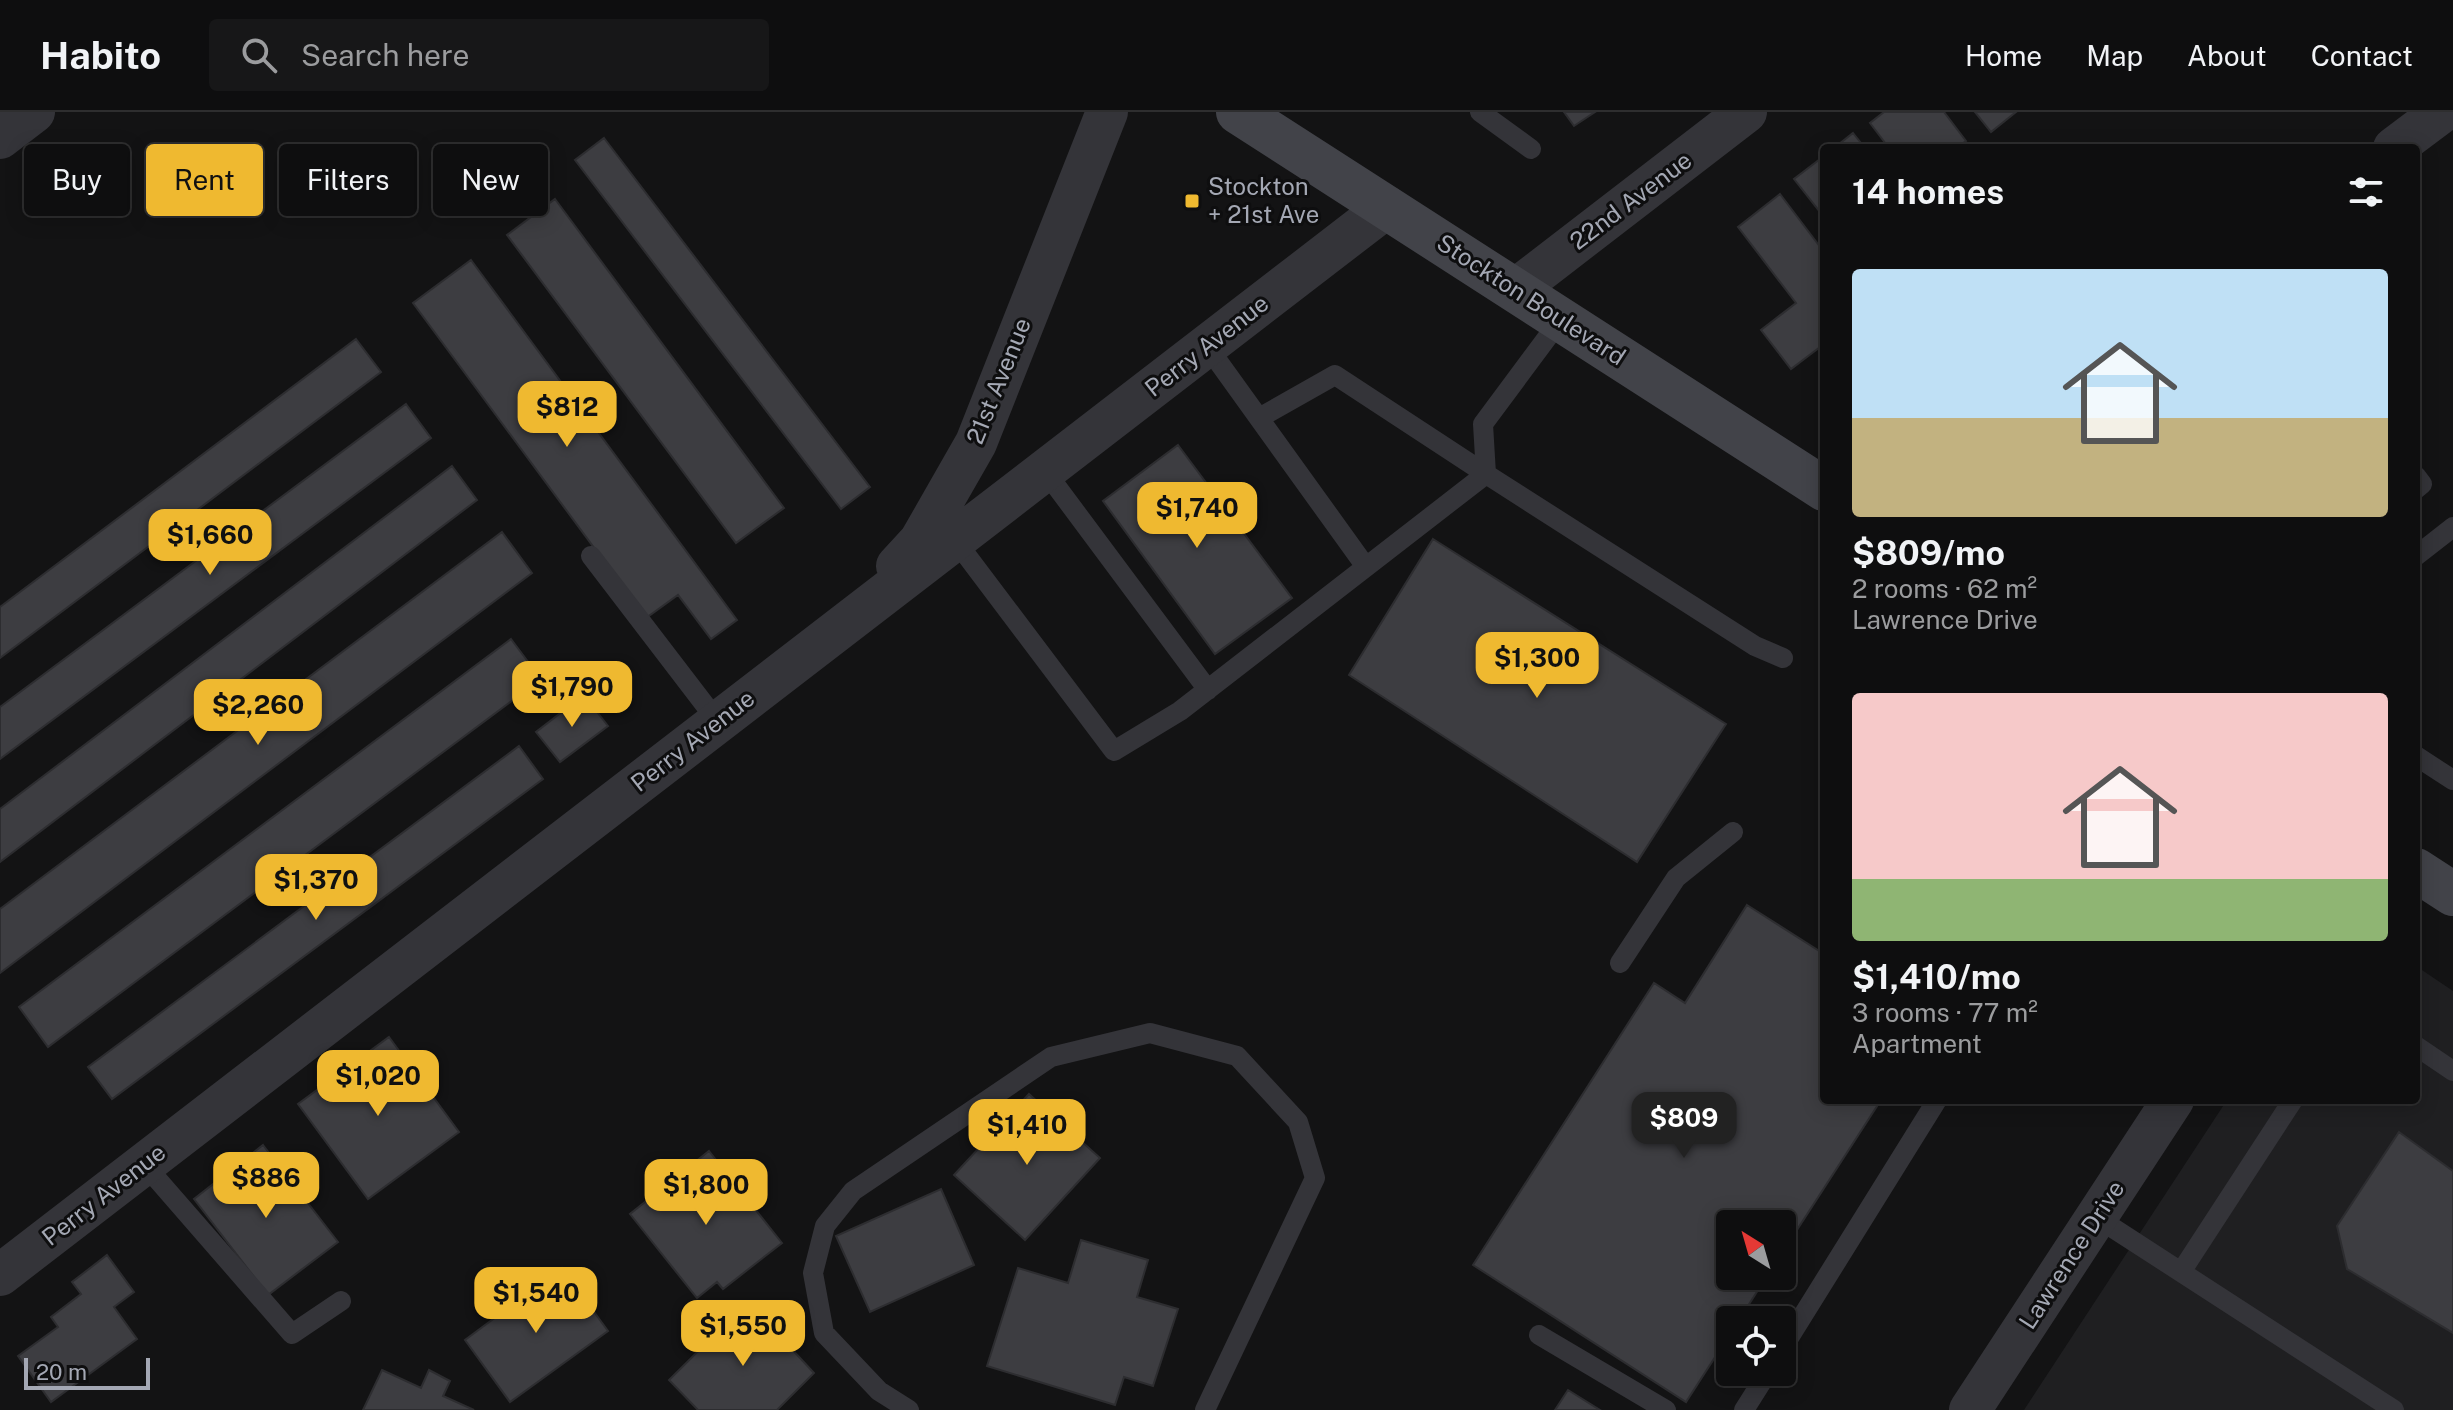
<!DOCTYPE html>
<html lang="en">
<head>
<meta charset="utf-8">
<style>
	:root { --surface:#0e0e0f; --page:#171718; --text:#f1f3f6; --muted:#9b9c9e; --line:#2e2e2f; --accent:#efb930 }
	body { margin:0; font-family:"Public Sans",sans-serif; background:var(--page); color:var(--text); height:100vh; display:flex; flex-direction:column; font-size:30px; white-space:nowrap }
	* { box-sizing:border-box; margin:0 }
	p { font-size:26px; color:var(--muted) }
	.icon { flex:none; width:44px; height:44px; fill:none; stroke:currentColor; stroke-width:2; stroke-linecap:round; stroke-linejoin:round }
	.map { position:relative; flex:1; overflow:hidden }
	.side { position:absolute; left:1820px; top:32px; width:600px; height:960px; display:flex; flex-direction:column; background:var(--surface); border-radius:8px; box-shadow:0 4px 20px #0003,0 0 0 2px var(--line) }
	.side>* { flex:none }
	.guide { position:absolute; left:24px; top:32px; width:760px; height:72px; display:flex; gap:16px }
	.needle { width:52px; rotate:323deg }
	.buttons { position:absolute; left:1716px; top:1098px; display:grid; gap:16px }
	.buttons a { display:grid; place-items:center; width:80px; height:80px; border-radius:8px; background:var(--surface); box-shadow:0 4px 20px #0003,0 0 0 2px var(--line); font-size:40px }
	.scale { position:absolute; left:24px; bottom:20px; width:126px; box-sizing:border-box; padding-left:8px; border:4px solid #a4a8b4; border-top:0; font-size:22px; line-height:28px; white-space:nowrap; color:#a4a8b4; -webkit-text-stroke:6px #0e0e0f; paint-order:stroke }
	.price { position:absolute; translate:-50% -68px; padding:0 18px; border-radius:16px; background:var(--accent); color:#111; font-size:26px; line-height:52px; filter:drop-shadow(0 2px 4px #0008) }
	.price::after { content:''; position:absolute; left:50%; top:48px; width:24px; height:18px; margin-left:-12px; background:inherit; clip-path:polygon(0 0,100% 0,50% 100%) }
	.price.selected { background:#222; color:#fff }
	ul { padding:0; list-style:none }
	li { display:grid; align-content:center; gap:16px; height:424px; padding:0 32px }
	li span { display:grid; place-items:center; height:248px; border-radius:8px; color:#555 }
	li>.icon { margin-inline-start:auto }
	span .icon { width:144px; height:144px; fill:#fffc; stroke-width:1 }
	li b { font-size:34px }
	h2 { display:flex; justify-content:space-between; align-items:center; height:96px; padding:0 32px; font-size:34px }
	.tag { padding:0 28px; border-radius:8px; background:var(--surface); box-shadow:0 4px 20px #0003,0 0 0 2px var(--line); font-size:28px; line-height:72px }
	.tag.selected { background:var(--accent); color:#111 }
	header { display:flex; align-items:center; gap:48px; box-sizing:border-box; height:112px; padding:0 40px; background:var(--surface); border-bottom:2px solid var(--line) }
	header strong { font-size:38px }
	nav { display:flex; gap:44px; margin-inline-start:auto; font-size:28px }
	.search { width:560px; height:72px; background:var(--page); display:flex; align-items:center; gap:20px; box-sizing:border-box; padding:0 28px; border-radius:8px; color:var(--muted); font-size:30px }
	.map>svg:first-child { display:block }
	.built { fill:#1f1f21 }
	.building { fill:#3d3d41; stroke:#2d2d30; stroke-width:2 }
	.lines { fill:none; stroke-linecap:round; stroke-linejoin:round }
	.lane { stroke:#343439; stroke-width:20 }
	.street { stroke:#343439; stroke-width:42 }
	.secondary { stroke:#424349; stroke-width:44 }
	.poi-dot { fill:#efb930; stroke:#0e0e0f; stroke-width:3 }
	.labels { text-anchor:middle; stroke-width:6; stroke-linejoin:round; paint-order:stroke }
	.poi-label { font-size:24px; fill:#a4a8b4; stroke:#0e0e0f; text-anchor:start }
	.street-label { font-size:24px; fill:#a4a8b4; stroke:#0e0e0f }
</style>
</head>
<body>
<header>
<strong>Habito</strong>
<div class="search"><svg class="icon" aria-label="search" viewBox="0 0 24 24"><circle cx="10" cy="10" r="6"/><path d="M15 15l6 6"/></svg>Search here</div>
<nav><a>Home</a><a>Map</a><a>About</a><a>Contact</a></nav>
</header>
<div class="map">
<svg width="2453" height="1298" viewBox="0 0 2453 1298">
	<rect width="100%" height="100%" fill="#131314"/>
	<path class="built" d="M2416,854L2453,879V1298H2024L2227,988H2416Z"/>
	<path class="building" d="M1564,0H1595L1574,14Z
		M1884,0H1944L1966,29L1956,36H1889L1870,11Z
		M1975,0H2016L1991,20Z
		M1853,21L1865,36H1834Z
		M604,26L870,375L841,397L575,48Z
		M1824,44V105L1794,67Z
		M1780,82L1824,140V232L1791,257L1761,218L1796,191L1738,115Z
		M555,87L784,396L736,431L507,123Z
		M471,148L737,508L711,527L678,483L646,506L413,191Z
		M356,227L381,260L0,546V495Z
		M406,292L431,326L0,647V595Z
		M1178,333L1292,486L1215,542L1103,389Z
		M452,354L477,388L0,750V697Z
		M502,420L532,461L0,861V797Z
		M1433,427L1726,612L1637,750L1349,563Z
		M511,527L541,567L48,935L19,895Z
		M584,583L608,614L560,650L536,620Z
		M519,634L543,667L112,987L88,955Z
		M1747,793L1824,842V988H1881L1782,1141V1112H1730V1164H1767L1739,1208H1730V1222L1686,1290L1473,1153L1654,871L1685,891Z
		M389,925L459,1020L368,1087L298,992Z
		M1029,982L1100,1046L1025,1128L954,1063Z
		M2399,1020L2453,1059V1221L2347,1157L2337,1114Z
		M263,1033L338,1130L268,1183L194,1087Z
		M709,1039L782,1131L723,1177L717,1170L697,1186L630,1102Z
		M941,1077L974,1153L870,1200L836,1124Z
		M1081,1128L1148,1148L1137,1185L1178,1197L1153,1274L1124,1265L1115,1293L987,1254L1018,1156L1068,1171Z
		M107,1143L134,1180L114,1195L137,1227L51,1290L18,1244L58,1215L51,1205L81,1182L72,1170Z
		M562,1156L608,1219L510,1290L465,1228Z
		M748,1190L814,1261L777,1298H698L669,1268Z
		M382,1258L421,1276L429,1258L450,1269L443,1284L474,1298H363Z
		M1568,1278L1600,1298H1555Z"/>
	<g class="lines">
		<path class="lane" d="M1480,0L1531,37
			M1207,234L1366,455
			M1259,306L1335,263L1486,362L1755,534L1783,546
			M1045,359L1208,578
			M2416,364L2422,372L2416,377
			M955,428L1114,639L1180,599L1486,362L1483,312L1561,207
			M591,444L718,610
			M2416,444L2453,415
			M2416,644L2453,668
			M1620,851L1676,766L1733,720
			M2416,934L2453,959
			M144,1052L292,1222L341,1189
			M2096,1105L2394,1298
			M2181,1160L2293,988
			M1539,1223L1666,1298
			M1782,1237L1937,988
			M909,1298L879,1279L824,1221L813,1161L825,1114L853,1079L1051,945L1150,921L1237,944L1298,1010L1315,1066L1205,1298
			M1744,1298L1768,1260"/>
		<path class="street" d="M0,26L34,0
			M2394,36L2442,0
			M1515,178L1746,0
			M897,454L920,429L976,331L1107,0
			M0,1163L1387,95
			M1970,1298L2173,988"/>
		<path class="secondary" d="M1238,0L1824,377
			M2416,758L2453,782"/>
	</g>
	<rect class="poi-dot" x="1184" y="81" width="16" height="16" rx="4"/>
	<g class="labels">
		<g class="poi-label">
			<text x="1208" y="83">Stockton<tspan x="1208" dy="28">+ 21st Ave</tspan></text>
		</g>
		<g class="street-label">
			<text transform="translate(1631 89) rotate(-37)" y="8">22nd Avenue</text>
			<text transform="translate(1531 188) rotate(33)" y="8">Stockton Boulevard</text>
			<text transform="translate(1207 234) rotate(-38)" y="8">Perry Avenue</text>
			<text transform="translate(999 269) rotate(-68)" y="8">21st Avenue</text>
			<text transform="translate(693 629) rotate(-38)" y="8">Perry Avenue</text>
			<text transform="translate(104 1083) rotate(-38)" y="8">Perry Avenue</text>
			<text transform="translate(2072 1143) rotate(-57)" y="8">Lawrence Drive</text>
		</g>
	</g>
</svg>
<div class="buttons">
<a><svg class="needle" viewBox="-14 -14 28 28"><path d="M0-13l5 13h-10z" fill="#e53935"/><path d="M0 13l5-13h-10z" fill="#9b9c9e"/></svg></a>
<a><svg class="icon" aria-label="locate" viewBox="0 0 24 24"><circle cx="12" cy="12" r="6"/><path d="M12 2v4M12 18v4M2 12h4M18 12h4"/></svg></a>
</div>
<div class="scale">20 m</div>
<b class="price" style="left:567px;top:337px">$812</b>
<b class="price" style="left:1197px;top:438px">$1,740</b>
<b class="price" style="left:210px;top:465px">$1,660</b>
<b class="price" style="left:1537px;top:588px">$1,300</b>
<b class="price" style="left:572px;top:617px">$1,790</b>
<b class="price" style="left:258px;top:635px">$2,260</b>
<b class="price" style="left:316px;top:810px">$1,370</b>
<b class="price" style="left:378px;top:1006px">$1,020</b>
<b class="price selected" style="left:1684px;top:1048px">$809</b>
<b class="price" style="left:1027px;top:1055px">$1,410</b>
<b class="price" style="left:266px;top:1108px">$886</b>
<b class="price" style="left:706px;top:1115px">$1,800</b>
<b class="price" style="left:536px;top:1223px">$1,540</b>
<b class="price" style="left:743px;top:1256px">$1,550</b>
<div class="guide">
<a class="tag">Buy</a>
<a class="tag selected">Rent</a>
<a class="tag">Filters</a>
<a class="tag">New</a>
</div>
<section class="side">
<h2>14 homes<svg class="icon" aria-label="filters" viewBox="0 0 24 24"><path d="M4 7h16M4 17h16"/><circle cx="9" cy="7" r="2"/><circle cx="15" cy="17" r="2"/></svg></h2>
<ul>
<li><span style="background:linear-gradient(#bfe0f5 60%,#c2b280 0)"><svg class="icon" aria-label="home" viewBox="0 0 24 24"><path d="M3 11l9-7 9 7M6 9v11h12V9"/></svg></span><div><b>$809/mo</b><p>2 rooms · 62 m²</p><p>Lawrence Drive</p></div></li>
<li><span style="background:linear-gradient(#f6c9c9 75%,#8fb573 0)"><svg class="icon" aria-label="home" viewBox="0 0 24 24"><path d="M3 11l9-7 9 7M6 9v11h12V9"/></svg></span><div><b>$1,410/mo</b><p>3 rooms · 77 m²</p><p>Apartment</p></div></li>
</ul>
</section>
</div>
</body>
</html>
